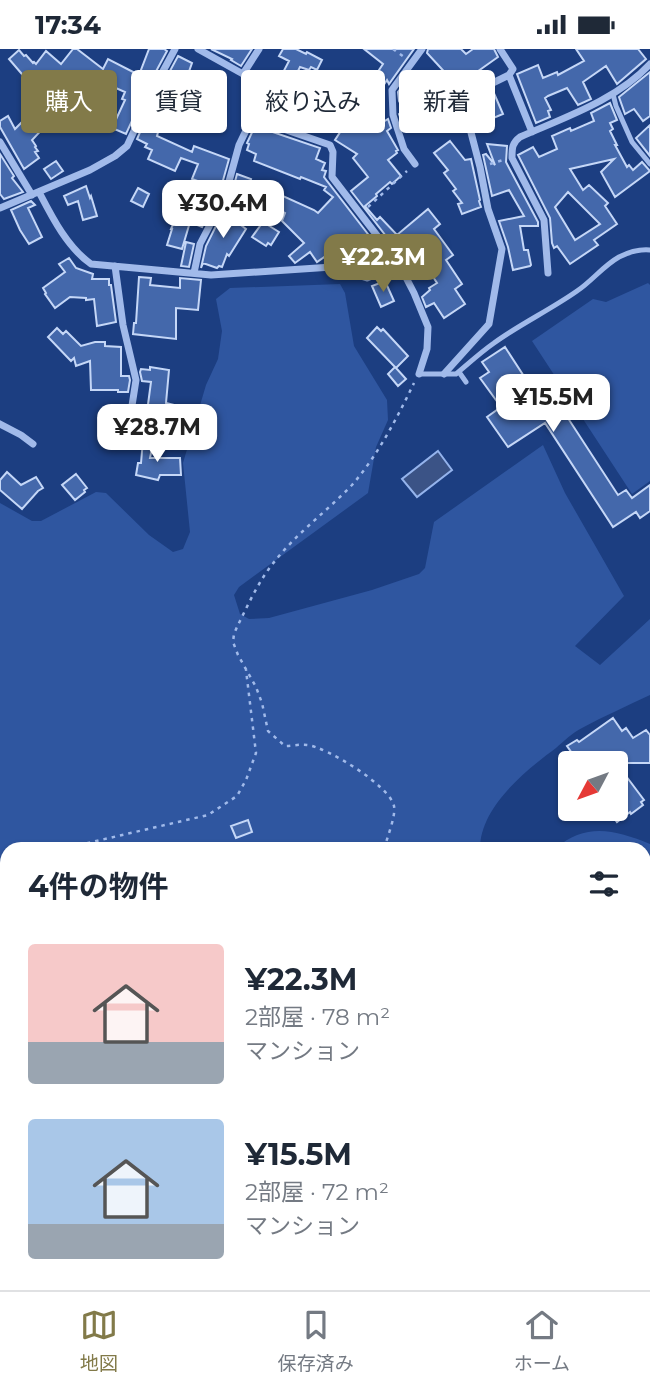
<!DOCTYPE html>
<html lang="ja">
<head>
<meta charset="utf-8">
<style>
	:root { --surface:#fff; --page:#f6f6f7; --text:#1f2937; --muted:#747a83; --line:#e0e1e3; --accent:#827a49 }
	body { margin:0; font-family:Montserrat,"Noto Sans JP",sans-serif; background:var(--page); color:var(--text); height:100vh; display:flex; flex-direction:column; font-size:26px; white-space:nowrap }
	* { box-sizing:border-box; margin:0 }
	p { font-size:23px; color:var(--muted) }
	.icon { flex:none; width:38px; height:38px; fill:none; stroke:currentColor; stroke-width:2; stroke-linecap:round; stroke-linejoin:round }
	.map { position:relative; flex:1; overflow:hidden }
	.side { position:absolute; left:0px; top:793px; width:651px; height:450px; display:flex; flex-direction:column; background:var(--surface); border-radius:21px 21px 0 0; box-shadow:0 2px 5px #0004 }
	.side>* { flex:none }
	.banner { position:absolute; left:21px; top:21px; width:609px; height:63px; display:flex; gap:14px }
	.needle { width:46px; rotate:229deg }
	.tools { position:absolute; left:558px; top:702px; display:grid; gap:14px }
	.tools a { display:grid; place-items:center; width:70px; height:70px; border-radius:7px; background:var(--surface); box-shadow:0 2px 5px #0004; font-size:35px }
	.price { position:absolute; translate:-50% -60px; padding:0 16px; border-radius:14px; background:#fff; color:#222; font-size:23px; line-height:46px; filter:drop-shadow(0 2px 4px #0008) }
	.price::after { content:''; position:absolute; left:50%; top:42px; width:21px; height:16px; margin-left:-10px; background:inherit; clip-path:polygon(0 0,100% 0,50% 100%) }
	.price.on { background:var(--accent); color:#fff }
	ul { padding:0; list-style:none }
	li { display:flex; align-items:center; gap:21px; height:175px; padding:0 28px }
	li span { display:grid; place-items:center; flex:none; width:196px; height:140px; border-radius:7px; color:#555 }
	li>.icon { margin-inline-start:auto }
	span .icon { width:84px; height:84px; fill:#fffc; stroke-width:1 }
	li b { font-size:30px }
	h2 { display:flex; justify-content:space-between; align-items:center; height:84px; padding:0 28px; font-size:30px }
	.tag { padding:0 24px; border-radius:7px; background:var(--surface); box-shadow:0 2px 5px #0004; font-size:24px; line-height:63px }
	.tag.on { background:var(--accent); color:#fff }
	.status { display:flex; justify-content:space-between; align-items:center; height:49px; padding:0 35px; background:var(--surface); direction:ltr }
	.status svg { height:19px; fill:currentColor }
	.menu { display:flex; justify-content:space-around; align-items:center; height:98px; border-top:2px solid var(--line); background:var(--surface); font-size:19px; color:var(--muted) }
	.menu a { display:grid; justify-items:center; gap:4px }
	.menu .on { color:var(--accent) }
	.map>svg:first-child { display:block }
	.green { fill:#2f56a0 }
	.water { fill:#3b5386; stroke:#94b3ec; stroke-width:2 }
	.building { fill:#4468ab; stroke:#c5d7f7; stroke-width:2; fill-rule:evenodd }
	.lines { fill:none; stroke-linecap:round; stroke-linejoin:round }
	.path { stroke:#a1baea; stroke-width:2.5; stroke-dasharray:3.5 5; stroke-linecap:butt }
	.lane { stroke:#a1baea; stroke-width:5 }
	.street { stroke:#a1baea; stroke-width:7 }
</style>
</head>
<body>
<div class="status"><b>17:34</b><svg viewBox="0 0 49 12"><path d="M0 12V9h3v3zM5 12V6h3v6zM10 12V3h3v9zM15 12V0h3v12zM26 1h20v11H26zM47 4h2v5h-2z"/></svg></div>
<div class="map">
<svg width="650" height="1241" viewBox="0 0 650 1241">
	<rect width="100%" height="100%" fill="#1c3e81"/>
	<path class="green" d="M648,234L650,236V432L632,445L532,292L593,250L606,253Z
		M340,235L345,244L354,297L387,351L388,371L376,398L368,444L239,538L234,546L240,565L249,570L269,569L372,541L419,525L425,519L434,473L543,396L565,444L624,547L575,597L600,616L650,570V646C627,657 604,667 582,679C572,684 564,692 556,699C525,722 480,758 480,800H7V1236H644V800H555C586,773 615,781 650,795V1241H0V454L32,472H41L96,443L106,444L149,486L173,503L183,500L190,483L183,414L206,336L218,310L222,282L216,250L230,239Z"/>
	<path class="water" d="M438,402L452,421L417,448L402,430Z"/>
	<path class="building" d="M73,0H77L103,20L108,10L139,26L149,0H164L167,2L153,28H152L126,85L112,79L125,51L122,50L125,43L100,32L96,38L91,33L89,36L82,30L80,32L72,27L56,47L66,55L32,91L36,97L35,98L38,102L35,103L39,109L24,120L0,78V72L8,67L15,80L25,70L27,72L49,50L34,37L33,38L9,10L19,1L24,7L26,6L33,14L34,13L36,15L46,2L61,15Z
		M211,0H252L241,17L231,11L232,10Z
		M283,0H296L306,5L307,3L322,11L317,21L311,18L309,21L300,18L285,48L293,51L289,61L303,67L298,78L259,65L261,39L274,41L289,12L279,7Z
		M364,0H414L389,35L387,31L383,37L373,30L383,15Z
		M428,0H461L466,5L473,0H494L498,8L464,32L458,23L451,30L427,4Z
		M576,0H638L646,10L617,35L606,17L583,33L591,50L578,56L567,39L548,47L545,49L551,61L548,62L550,68L536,74L517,25L538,16L543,29L557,23L558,26L584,12Z
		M178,7L192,14L182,42L164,33Z
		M650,23V67L643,72L634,60L625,65L619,48Z
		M404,35L416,54L440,35L450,47L444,51L452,61L445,67L442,63L411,82L404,71L402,73L399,65L404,61L399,52L398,43Z
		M493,42L503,65L479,75L470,52Z
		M610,54L617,71L610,74L613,80L610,82L617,96H615L627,118L629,116L633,121L642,113L650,122L615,148L601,123L614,110L570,120L583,141L589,136L608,154L605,157L617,175L594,191L598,196L570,215L557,197L554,199L552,194L550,169L518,106L533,98L539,108L557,100L552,87L570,79L571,82L594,72L591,64ZM568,143L600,175L575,191L555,158Z
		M149,63L162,69L157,87L192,103L194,97L229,110L222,135L217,133L214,138L192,130L198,115L181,109L175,122L148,110L152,101L145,98L147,95L137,90Z
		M360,67L373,79L388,70L391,79L387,82L398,101L396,102L397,104L388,111L401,127L392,135L390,133L376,145L377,147L365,157L377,171L380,168L397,186L428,160L440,175L434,180L453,206L446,211L462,235L455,240L465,255L444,269L434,254L426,258L422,248L430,241L429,239L437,234L426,217L411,225L408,219L410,218L351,142L368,128L353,109L357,105L335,91L346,74L351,77Z
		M650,76V107L636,89Z
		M255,77L320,99L316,110L325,114L322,121L326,122L324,128L371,189L360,197L371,211L363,217L354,205L343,214L342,212L340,214L330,204L317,213L310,203L295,214L289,207L304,194L282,172L285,164L277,160L283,147L314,161L318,164L333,148L324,141L326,138L301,128L300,130L254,112L256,105L247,101L249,95L247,94Z
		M450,92L465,111L471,110L480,151L479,152L481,158L462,165L458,155L462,154L453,142L456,140L444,124L448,121L434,104Z
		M487,95L507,97L506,113L538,173V177H520L524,201H528L531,216L530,217L513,221L508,198L499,172L524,167L509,141L492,147L483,106L486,105L495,116Z
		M0,105L14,127L12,129L23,143L4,150L0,145Z
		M56,112L63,122L51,130L44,120Z
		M237,125L251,130L249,136L252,137L248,147L233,140Z
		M86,137L90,149L91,147L97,167L83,171L78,152L68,156L64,147Z
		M189,138L215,153L202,178L190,173L182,200L167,196L172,180H171Z
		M138,139L149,145L143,158L131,152Z
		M31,152L35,156L28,159L42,188L29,195L20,181L11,161Z
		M225,159L236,165L233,170L246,180L229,207L227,205L222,218L219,217L217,219L203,214L201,219L206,197Z
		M263,173L279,183L271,196L268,194L266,197L252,188Z
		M186,193L194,195L189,218L181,217Z
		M69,209L76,219L93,225L92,230H109V236H111L116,273L97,277L94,250L86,251V249L70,248L55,259L45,245L46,244L43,239L65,223L59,215Z
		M139,228L151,229L150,236L180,239V229L201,231L198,261L176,259V290L133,285L134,274H136Z
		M385,232L394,252L381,258L372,237Z
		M377,278L381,282L383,280L408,307L396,319L406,330L398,337L388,325L395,318L367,289Z
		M57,279L63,285L66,282L81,297L95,293H105V297L121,298V327H129L130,331L128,343H118V341H91L90,312L76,317L74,309L71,312L48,288Z
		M505,298L540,352L554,344L563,358L562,360L618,446L626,441L632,449L650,436V462L640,469L636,463L613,478L545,374L508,398L487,368L501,358L480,329L489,323L482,313Z
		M150,318L169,321L166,354L203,363L202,370L186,368L182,383L172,380L176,367L147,363L151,333L142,332L140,323L141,320L150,321Z
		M143,391L153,394L150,409H180L181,426H160L158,431L136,426L138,414H141Z
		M7,423L21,436L36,428L43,439L38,442L22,460L0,441V431Z
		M76,425L87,439L84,441L85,443L75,451L62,436Z
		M613,669L622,682L626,679L633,689L646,681L650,686V714H579L567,697L577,691L579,693Z
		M626,727L644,751L641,753L643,756L631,765L630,763L617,773L609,762L613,760H616V757L623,750L616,742V730Z
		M248,771L252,783L236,789L231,777Z"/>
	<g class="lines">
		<path class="path" d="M393,0L404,8
			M490,115L503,111
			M368,158L407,122
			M62,800L208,766L237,747L246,731L256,704L246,621
			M384,800C387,789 396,767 394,757C390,737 327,698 307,696C300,695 292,697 285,697L268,682L262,654L256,638L238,606L233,593L234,585L237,578C248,556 259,531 275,512C297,484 327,462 352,436C378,406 397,369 414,334
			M0,820L7,815
			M644,1044L650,1051"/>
		<path class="lane" d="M613,45L616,57L632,93L650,115
			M459,323L466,333
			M419,325H456C468,315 481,303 494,294C520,275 550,261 577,242C592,232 603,217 619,208C629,203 639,200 650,201"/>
		<path class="street" d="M198,0L243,25L256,30L252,69L330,96L333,103L332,128L399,215L414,244L428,278L427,300L419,325
			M500,0L513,20L509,26L532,83
			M243,25L259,0
			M0,93L32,146
			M415,115L404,100L393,66L392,41L422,0
			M39,143C52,168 67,198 91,215L211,226L332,218L367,229L399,215
			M0,159L90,121L115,107L127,97L156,35L175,0
			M115,217L123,276L136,331L131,363L120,397
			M194,224L200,195L225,147L239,96L252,69
			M548,224L544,171L512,109C512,99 512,94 520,88C563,69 617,51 650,15
			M444,325L489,275L502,200L488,160L480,118L462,49L509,26
			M0,375L21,386L33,395"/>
	</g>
</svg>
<div class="tools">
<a><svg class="needle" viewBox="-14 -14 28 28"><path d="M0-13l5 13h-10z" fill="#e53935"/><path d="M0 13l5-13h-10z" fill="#747a83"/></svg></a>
</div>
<b class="price" style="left:223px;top:191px">¥30.4M</b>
<b class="price on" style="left:383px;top:245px">¥22.3M</b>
<b class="price" style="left:553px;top:385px">¥15.5M</b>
<b class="price" style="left:157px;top:415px">¥28.7M</b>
<div class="banner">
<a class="tag on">購入</a>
<a class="tag">賃貸</a>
<a class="tag">絞り込み</a>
<a class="tag">新着</a>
</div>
<section class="side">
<h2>4件の物件<svg class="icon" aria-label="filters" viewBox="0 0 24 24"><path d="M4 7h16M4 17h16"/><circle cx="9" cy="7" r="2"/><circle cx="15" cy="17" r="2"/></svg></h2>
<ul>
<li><span style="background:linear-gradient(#f6c9c9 70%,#9aa5b1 0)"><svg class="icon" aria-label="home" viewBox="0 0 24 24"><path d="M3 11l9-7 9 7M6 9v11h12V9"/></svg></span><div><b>¥22.3M</b><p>2部屋 · 78 m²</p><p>マンション</p></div></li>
<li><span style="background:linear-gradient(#a9c7e8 75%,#9aa5b1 0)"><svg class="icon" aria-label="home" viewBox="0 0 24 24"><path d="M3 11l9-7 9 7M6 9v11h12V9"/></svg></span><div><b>¥15.5M</b><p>2部屋 · 72 m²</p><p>マンション</p></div></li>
</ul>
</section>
</div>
<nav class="menu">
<a class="on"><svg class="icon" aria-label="map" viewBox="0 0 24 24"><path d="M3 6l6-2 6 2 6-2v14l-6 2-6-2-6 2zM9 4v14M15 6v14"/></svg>地図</a>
<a><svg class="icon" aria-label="saved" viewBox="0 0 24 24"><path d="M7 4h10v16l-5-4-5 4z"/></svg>保存済み</a>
<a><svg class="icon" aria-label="home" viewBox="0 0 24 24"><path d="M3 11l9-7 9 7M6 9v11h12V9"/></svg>ホーム</a>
</nav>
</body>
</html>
